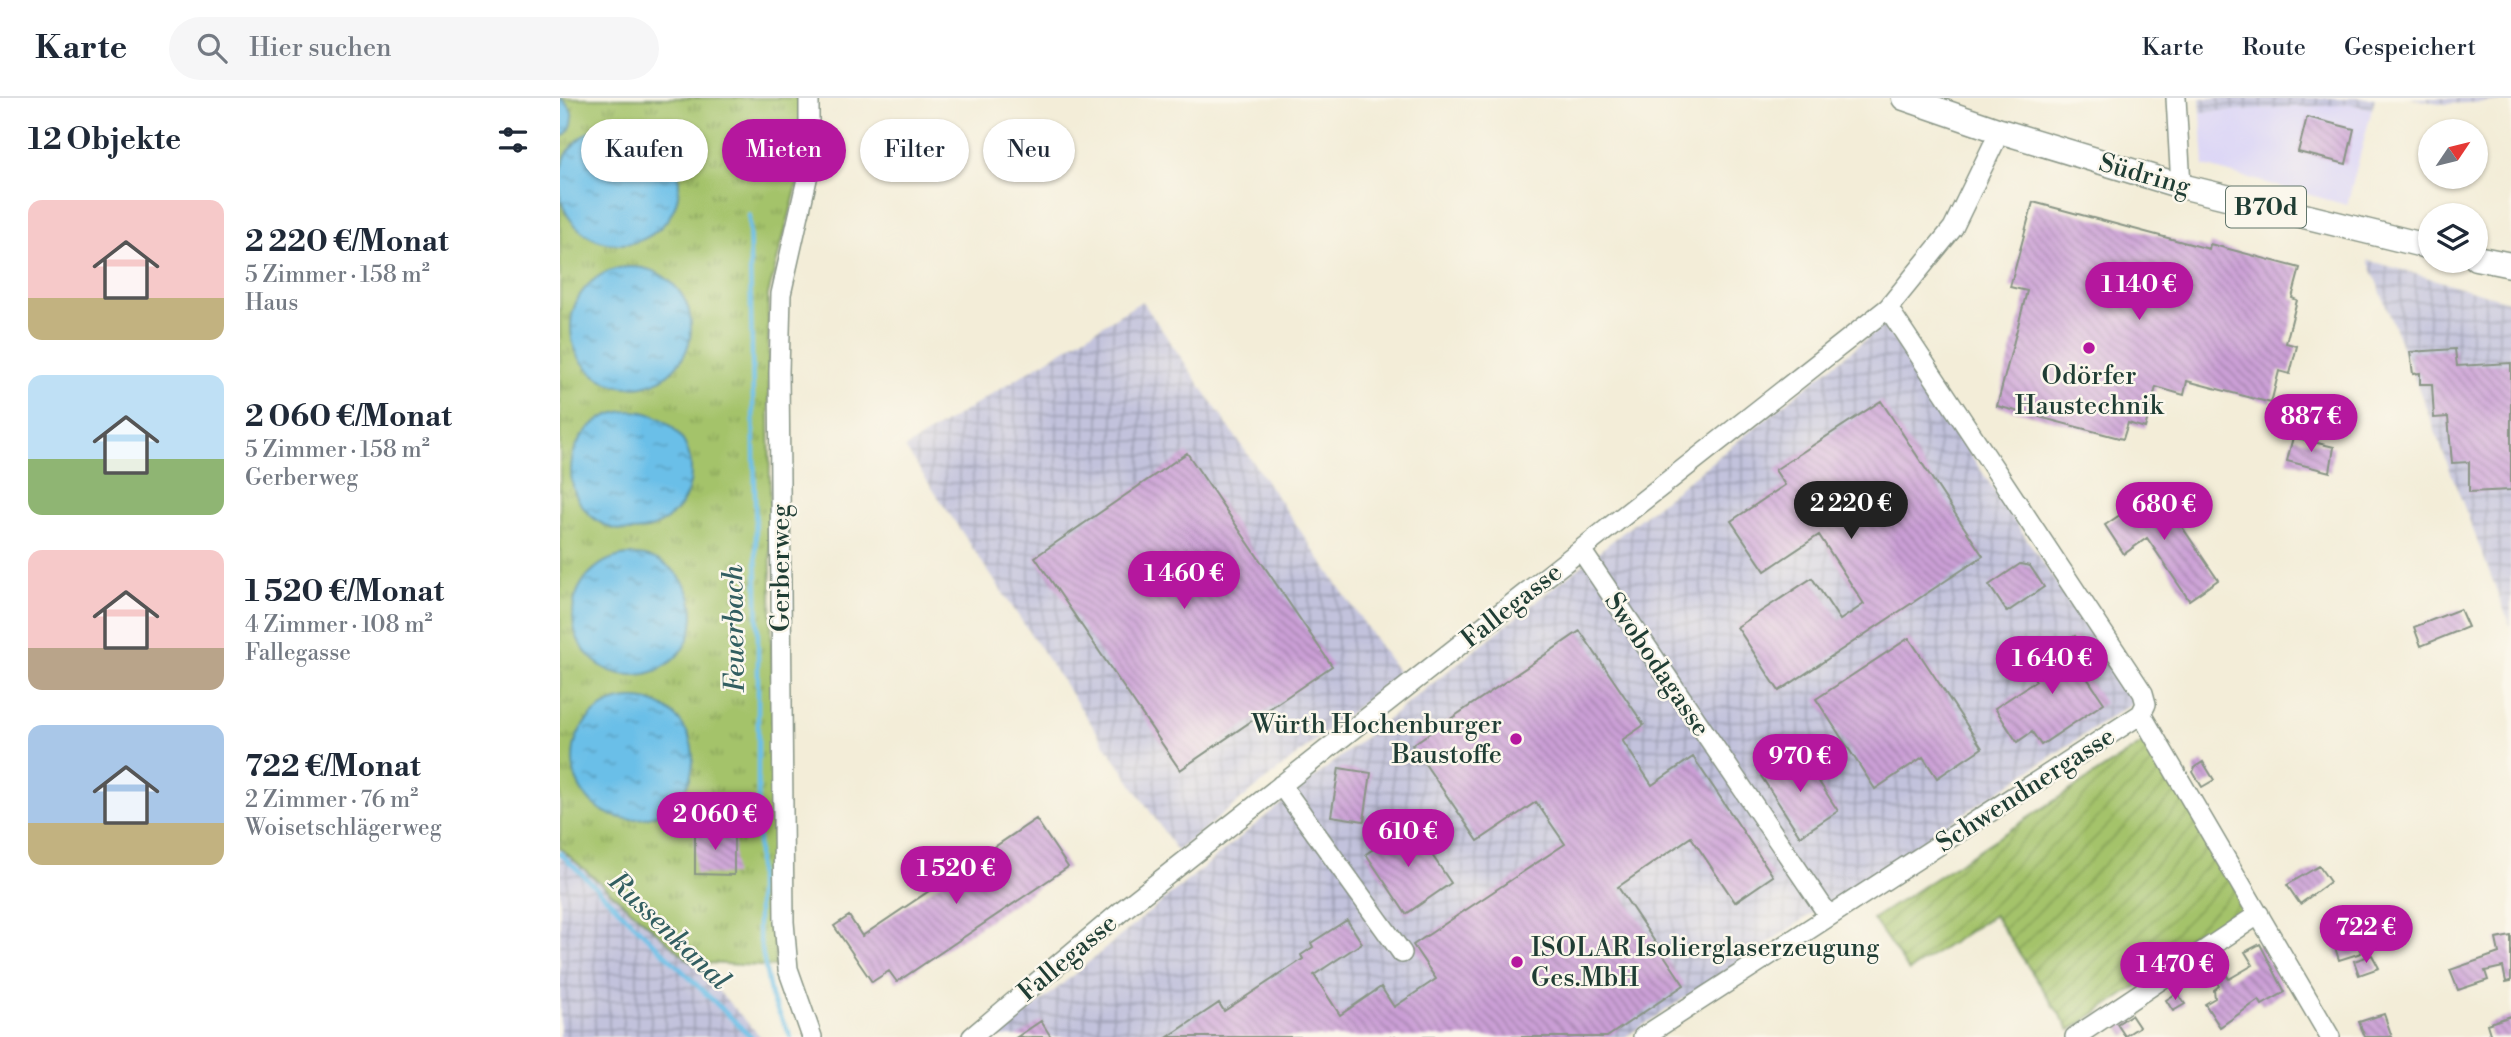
<!DOCTYPE html>
<html lang="de">
<head>
<meta charset="utf-8">
<style>
	:root { --surface:#fff; --page:#f6f6f7; --text:#1f2937; --muted:#747a83; --line:#e0e1e3; --accent:#b5179e }
	body { margin:0; font-family:"Libre Bodoni",serif; background:var(--page); color:var(--text); height:100vh; display:flex; flex-direction:column; font-size:26px; white-space:nowrap }
	* { box-sizing:border-box; margin:0 }
	p { font-size:23px; color:var(--muted) }
	.icon { flex:none; width:38px; height:38px; fill:none; stroke:currentColor; stroke-width:2; stroke-linecap:round; stroke-linejoin:round }
	.map { position:relative; flex:1; overflow:hidden }
	.details { display:flex; flex-direction:column; background:var(--surface); width:560px }
	.details>* { flex:none }
	.banner { position:absolute; left:21px; top:21px; width:665px; height:63px; display:flex; gap:14px }
	.needle { width:46px; rotate:55deg }
	.controls { position:absolute; left:1858px; top:21px; display:grid; gap:14px }
	.controls a { display:grid; place-items:center; width:70px; height:70px; border-radius:50%; background:var(--surface); box-shadow:0 2px 5px #0004; font-size:35px }
	.price { position:absolute; translate:-50% -60px; padding:0 16px; border-radius:24px; background:var(--accent); color:#fff; font-size:23px; line-height:46px; filter:drop-shadow(0 2px 4px #0008) }
	.price::after { content:''; position:absolute; left:50%; top:42px; width:21px; height:16px; margin-left:-10px; background:inherit; clip-path:polygon(0 0,100% 0,50% 100%) }
	.price.current { background:#222; color:#fff }
	ul { padding:0; list-style:none }
	li { display:flex; align-items:center; gap:21px; height:175px; padding:0 28px }
	li span { display:grid; place-items:center; flex:none; width:196px; height:140px; border-radius:14px; color:#555 }
	li>.icon { margin-inline-start:auto }
	span .icon { width:84px; height:84px; fill:#fffc; stroke-width:1 }
	li b { font-size:30px }
	h2 { display:flex; justify-content:space-between; align-items:center; height:84px; padding:0 28px; font-size:30px }
	.tag { padding:0 24px; border-radius:32px; background:var(--surface); box-shadow:0 2px 5px #0004; font-size:24px; line-height:63px }
	.tag.current { background:var(--accent); color:#fff }
	header { display:flex; align-items:center; gap:42px; box-sizing:border-box; height:98px; padding:0 35px; background:var(--surface); border-bottom:2px solid var(--line) }
	header strong { font-size:33px }
	nav { display:flex; gap:38px; margin-inline-start:auto; font-size:24px }
	.search { width:490px; height:63px; background:var(--page); display:flex; align-items:center; gap:18px; box-sizing:border-box; padding:0 24px; border-radius:38px; color:var(--muted); font-size:26px }
	main { display:flex; flex:1; min-height:0 }
	.map>svg:first-child { display:block }
	.built { fill:#dcd6f6 }
	.industrial { fill:url(#industrial-grid) }
	.grass { fill:url(#grass-tufts); stroke:#62804f; stroke-width:2 }
	.garden { fill:url(#garden-furrows); stroke:#62804f; stroke-width:2 }
	.water { fill:url(#water-ripples); stroke:#457e8e; stroke-width:2 }
	.lines { fill:none; stroke-linecap:round; stroke-linejoin:round }
	.stream { stroke:#6bbfe8; stroke-width:4.5 }
	.building { fill:url(#building-back-hatch) }
	.minor-casing { stroke:#899586; stroke-width:22 }
	.major-casing { stroke:#899586; stroke-width:27 }
	.minor { stroke:#fff; stroke-width:19 }
	.major { stroke:#fff; stroke-width:24 }
	.poi-dot { fill:#b5179e; stroke:#fbf7ec; stroke-width:2.5 }
	.labels { text-anchor:middle; stroke-width:5; stroke-linejoin:round; paint-order:stroke }
	.shield { fill:#fbf7ec; stroke:#61756b; stroke-width:2 }
	.shield-label { font-size:24px; font-weight:bold; fill:#1f3d34 }
	.street-label { font-size:26px; fill:#1f3d34; stroke:#fbf7ec }
	.poi-label { font-size:26px; fill:#1f3d34; stroke:#fbf7ec }
	.water-label { font-size:28px; font-style:italic; fill:#325e61; stroke:#fbf7ec }
</style>
</head>
<body>
<header>
<strong>Karte</strong>
<div class="search"><svg class="icon" aria-label="search" viewBox="0 0 24 24"><circle cx="10" cy="10" r="6"/><path d="M15 15l6 6"/></svg>Hier suchen</div>
<nav><a>Karte</a><a>Route</a><a>Gespeichert</a></nav>
</header>
<main>
<section class="details">
<h2>12 Objekte<svg class="icon" aria-label="filters" viewBox="0 0 24 24"><path d="M4 7h16M4 17h16"/><circle cx="9" cy="7" r="2"/><circle cx="15" cy="17" r="2"/></svg></h2>
<ul>
<li><span style="background:linear-gradient(#f6c9c9 70%,#c2b280 0)"><svg class="icon" aria-label="home" viewBox="0 0 24 24"><path d="M3 11l9-7 9 7M6 9v11h12V9"/></svg></span><div><b>2 220 €/Monat</b><p>5 Zimmer · 158 m²</p><p>Haus</p></div></li>
<li><span style="background:linear-gradient(#bfe0f5 60%,#8fb573 0)"><svg class="icon" aria-label="home" viewBox="0 0 24 24"><path d="M3 11l9-7 9 7M6 9v11h12V9"/></svg></span><div><b>2 060 €/Monat</b><p>5 Zimmer · 158 m²</p><p>Gerberweg</p></div></li>
<li><span style="background:linear-gradient(#f6c9c9 70%,#b9a48a 0)"><svg class="icon" aria-label="home" viewBox="0 0 24 24"><path d="M3 11l9-7 9 7M6 9v11h12V9"/></svg></span><div><b>1 520 €/Monat</b><p>4 Zimmer · 108 m²</p><p>Fallegasse</p></div></li>
<li><span style="background:linear-gradient(#a9c7e8 70%,#c2b280 0)"><svg class="icon" aria-label="home" viewBox="0 0 24 24"><path d="M3 11l9-7 9 7M6 9v11h12V9"/></svg></span><div><b>722 €/Monat</b><p>2 Zimmer · 76 m²</p><p>Woisetschlägerweg</p></div></li>
</ul>
</section>
<div class="map">
<svg width="1951" height="939" viewBox="0 0 1951 939">
	<defs>
		<pattern id="industrial-grid" width="8" height="8" patternUnits="userSpaceOnUse" patternTransform="scale(1.75)"><rect width="8" height="8" fill="#c2c2dc"/><path d="M0 4h8M4 0v8" fill="none" stroke="#9d9fb3"/></pattern>
		<pattern id="grass-tufts" width="24" height="20" patternUnits="userSpaceOnUse" patternTransform="scale(1.75)"><rect width="24" height="20" fill="#a4c36a"/><path d="M3 7l-1-3M5 7V3M7 7l1-3M15 17l-1-3M17 17v-4M19 17l1-3" fill="none" stroke="#85a058"/></pattern>
		<pattern id="garden-furrows" width="10" height="10" patternUnits="userSpaceOnUse" patternTransform="scale(1.75)"><rect width="10" height="10" fill="#a4c36a"/><path d="M-1 1l2-2M0 10L10 0M9 11l2-2" fill="none" stroke="#85a058"/></pattern>
		<pattern id="water-ripples" width="26" height="14" patternUnits="userSpaceOnUse" patternTransform="scale(1.75)"><rect width="26" height="14" fill="#6bbfe8"/><path d="M2 4q2-2 4 0t4 0M15 11q2-2 4 0t4 0" fill="none" stroke="#579cbd"/></pattern>
		<pattern id="building-back-hatch" width="6" height="6" patternUnits="userSpaceOnUse" patternTransform="scale(1.75)"><rect width="6" height="6" fill="#cb9fd6"/><path d="M-1 5l2 2M0 0l6 6M5-1l2 2" fill="none" stroke="#a483ae"/></pattern>
	</defs>
	<rect width="100%" height="100%" fill="#fbf7ec"/>
	<filter id="ink" filterUnits="userSpaceOnUse"><feTurbulence type="fractalNoise" baseFrequency=".0143" numOctaves="2"/><feDisplacementMap in="SourceGraphic" scale="14" xChannelSelector="R" yChannelSelector="G"/><feConvolveMatrix kernelMatrix="1 2 1 2 8 2 1 2 1" color-interpolation-filters="sRGB"/></filter>
	<filter id="wash" filterUnits="userSpaceOnUse"><feTurbulence type="fractalNoise" baseFrequency=".00686" numOctaves="4" result="noise"/><feDisplacementMap in="SourceGraphic" scale="28" xChannelSelector="R" yChannelSelector="G"/><feGaussianBlur stdDeviation="1.57" result="paint"/><feColorMatrix in="noise" values="0 0 0 0 0 0 0 0 0 0 0 0 0 0 0 0 0 1.4 0 .05"/><feComposite in="paint" operator="in"/></filter>
	<g filter="url(#wash)">
		<rect width="100%" height="100%" fill="#f3edd8"/>
		<path class="built" d="M1791,6L1812,11L1787,107L1644,68L1641,14Z"/>
		<path class="industrial" d="M1640,0H1815L1812,11L1791,6L1641,14Z
			M1849,0H1951V3L1886,6Z
			M1808,162L1951,204V530L1853,276Z
			M582,203L839,576L617,753L345,350Z
			M1324,227L1575,603L1065,939H438L706,718Z
			M0,750L131,864L201,939H0Z"/>
		<path class="grass" d="M0,0H241V74L208,197L215,869L131,864L0,750Z"/>
		<path class="garden" d="M1589,641L1690,814L1510,932L1434,817L1349,873L1313,821Z"/>
		<path class="water" d="M0,0C17,11 17,30 0,40Z
			M-1 86a60 60 0 1 1 120 0a60 60 0 1 1-120 0Z
			M11 229a60 60 0 1 1 120 0a60 60 0 1 1-120 0Z
			M11 373a60 60 0 1 1 120 0a60 60 0 1 1-120 0Z
			M13 517a60 60 0 1 1 120 0a60 60 0 1 1-120 0Z
			M13 661a60 60 0 1 1 120 0a60 60 0 1 1-120 0Z"/>
		<g class="lines">
			<path class="stream" d="M189,117L198,540V832L211,899L231,939
				M0,755L191,939"/>
		</g>
		<g id="blocks">
			<path class="building" d="M1747,19L1794,31L1786,66L1738,54Z
				M1473,104L1649,151L1650,146L1740,170L1732,200L1737,202L1726,245L1737,248L1730,276L1719,273L1711,305L1627,283L1624,297L1596,289L1585,330L1568,325L1563,341L1437,308L1467,193L1450,189Z
				M1895,251L1897,268L1951,265V392L1909,394V364L1892,365L1888,319L1874,320L1872,286H1860V275L1853,276L1850,254Z
				M1321,303L1423,458L1219,593L1177,529L1252,480L1280,522L1304,506L1259,437L1205,473L1171,423L1225,387L1215,372Z
				M1733,339L1774,349L1770,374L1727,363Z
				M627,355L772,568L620,672L475,459Z
				M1597,392L1658,482L1629,502L1587,440L1564,456L1545,427Z
				M1460,466L1470,468L1484,489L1447,514L1429,487Z
				M1900,511L1908,529L1861,548L1854,529Z
				M1020,533L1084,627L1062,642L1092,687L1133,659L1213,778L1175,804L1131,739L1058,789L1124,887L1047,939H608L659,905L664,913L743,861L741,857L753,849L751,845L787,822L802,845L754,877L780,917L821,889L834,909L876,881L853,847L1005,746L976,704L918,743L852,647Z
				M1515,538L1530,561L1519,568L1544,605L1481,647L1472,634L1457,644L1435,610L1476,583L1467,569Z
				M1349,540L1422,650L1377,680L1363,659L1315,691L1256,601Z
				M1239,653L1278,713L1240,738L1201,678Z
				M1643,664L1654,682L1642,689L1633,674L1635,669Z
				M779,670L811,675L804,723L771,718Z
				M476,721L508,769L337,884L329,873L312,884L274,828L289,818L302,838Z
				M851,726L891,785L846,816L806,756Z
				M135,732H174V777L135,776Z
				M1759,768L1770,784L1740,806L1727,787Z
				M1790,833L1792,841L1795,840L1801,855L1779,862L1772,840Z
				M1951,838V883L1946,884L1943,869L1925,873L1928,882L1898,892L1890,872L1939,855L1936,841Z
				M1700,846L1725,894L1702,907L1699,902L1660,929L1645,906L1655,900L1654,892L1659,888L1650,874L1660,867L1669,881L1693,867L1685,854Z
				M1812,857L1819,870L1799,877L1794,863Z
				M1617,895L1625,906L1613,913L1606,902Z
				M1824,916L1832,939H1805L1799,924Z
				M1571,917L1579,929L1565,938L1557,926Z
				M1951,918V939H1931L1927,926Z
				M481,923L491,939H457Z"/>
		</g>
	</g>
	<g filter="url(#ink)">
		<use href="#blocks" fill-opacity="0" stroke="#899586" stroke-width="2"/>
		<g class="lines">
			<defs>
				<path id="minor" d="M249,0V72L221,196L219,274L224,824L228,871L252,939
					M1616,0L1621,88
					M1021,452L1269,818
					M1581,616L1770,939
					M721,687L842,855
					M412,939L564,811L1328,210L1393,130L1440,33
					M1083,939L1581,616L1586,606L1583,595L1328,210
					M1515,939L1699,816"/>
				<path id="major" d="M1344,0L1440,33L1621,88L1871,149
					M1916,160L1951,167"/>
			</defs>
			<use href="#minor" class="minor-casing"/>
			<use href="#major" class="major-casing"/>
			<use href="#minor" class="minor"/>
			<use href="#major" class="major"/>
		</g>
	</g>
	<g class="poi-dot">
		<circle cx="1529" cy="250" r="7"/>
		<circle cx="956" cy="641" r="7"/>
		<circle cx="957" cy="864" r="7"/>
	</g>
	<g class="labels">
		<rect class="shield" x="1666" y="88.5" width="80" height="41" rx="5"/>
		<g class="shield-label">
			<text x="1706" y="117">B70d</text>
		</g>
		<g class="street-label">
			<text transform="translate(1585 76) rotate(16)" y="9">Südring</text>
			<text transform="translate(220 470) rotate(-90)" y="9">Gerberweg</text>
			<text transform="translate(951 507) rotate(-38)" y="9">Fallegasse</text>
			<text transform="translate(1098 566) rotate(56)" y="9">Swobodagasse</text>
			<text transform="translate(1465 691) rotate(-33)" y="9">Schwendnergasse</text>
			<text transform="translate(507 859) rotate(-40)" y="9">Fallegasse</text>
		</g>
		<g class="poi-label">
			<text x="1529" y="286">Odörfer<tspan x="1529" dy="30">Haustechnik</tspan></text>
			<text x="942" y="635" text-anchor="end">Würth Hochenburger<tspan x="942" dy="30">Baustoffe</tspan></text>
			<text x="971" y="858" text-anchor="start">ISOLAR Isolierglaserzeugung<tspan x="971" dy="30">Ges.MbH</tspan></text>
		</g>
		<g class="water-label">
			<text transform="translate(173 531) rotate(-91)" y="10">Feuerbach</text>
			<text transform="translate(110 832) rotate(44)" y="10">Russenkanal</text>
		</g>
	</g>
</svg>
<div class="controls">
<a><svg class="needle" viewBox="-14 -14 28 28"><path d="M0-13l5 13h-10z" fill="#e53935"/><path d="M0 13l5-13h-10z" fill="#747a83"/></svg></a>
<a><svg class="icon" aria-label="layers" viewBox="0 0 24 24"><path d="M12 4l9 5-9 5-9-5zM3 14l9 5 9-5"/></svg></a>
</div>
<b class="price" style="left:1579px;top:224px">1 140 €</b>
<b class="price" style="left:1751px;top:356px">887 €</b>
<b class="price current" style="left:1291px;top:443px">2 220 €</b>
<b class="price" style="left:1604px;top:444px">680 €</b>
<b class="price" style="left:624px;top:513px">1 460 €</b>
<b class="price" style="left:1492px;top:598px">1 640 €</b>
<b class="price" style="left:1240px;top:696px">970 €</b>
<b class="price" style="left:155px;top:754px">2 060 €</b>
<b class="price" style="left:848px;top:771px">610 €</b>
<b class="price" style="left:396px;top:808px">1 520 €</b>
<b class="price" style="left:1806px;top:867px">722 €</b>
<b class="price" style="left:1615px;top:904px">1 470 €</b>
<div class="banner">
<a class="tag">Kaufen</a>
<a class="tag current">Mieten</a>
<a class="tag">Filter</a>
<a class="tag">Neu</a>
</div>
</div>
</main>
</body>
</html>
